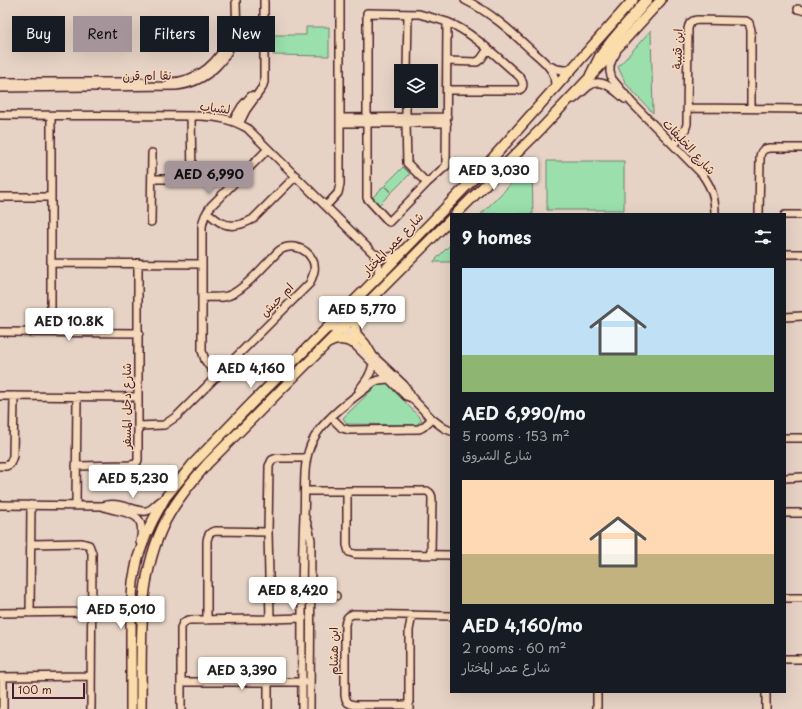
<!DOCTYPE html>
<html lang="en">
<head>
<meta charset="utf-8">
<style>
	:root { --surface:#171b24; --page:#242831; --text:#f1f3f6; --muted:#9ea1a6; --accent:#a6949b }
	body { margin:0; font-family:"Playpen Sans","Playpen Sans Arabic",sans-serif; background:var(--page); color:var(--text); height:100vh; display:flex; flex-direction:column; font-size:15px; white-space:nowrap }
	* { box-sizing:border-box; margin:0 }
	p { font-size:13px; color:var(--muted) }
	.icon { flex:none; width:22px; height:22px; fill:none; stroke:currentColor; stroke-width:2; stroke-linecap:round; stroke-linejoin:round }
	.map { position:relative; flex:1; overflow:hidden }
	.panel { position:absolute; left:450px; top:213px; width:336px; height:480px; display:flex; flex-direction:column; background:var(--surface); border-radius:0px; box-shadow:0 4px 16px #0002 }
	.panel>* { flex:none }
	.hud { position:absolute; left:12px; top:16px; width:378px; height:36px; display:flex; gap:8px }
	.controls { position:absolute; left:394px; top:64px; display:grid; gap:8px }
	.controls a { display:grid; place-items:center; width:44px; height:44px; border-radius:0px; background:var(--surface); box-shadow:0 4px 16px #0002; font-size:20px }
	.scale { position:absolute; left:12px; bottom:10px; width:73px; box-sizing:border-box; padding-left:4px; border:2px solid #4a1f2b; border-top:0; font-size:11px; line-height:14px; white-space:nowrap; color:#4a1f2b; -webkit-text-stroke:3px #f4d9bb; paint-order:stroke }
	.price { position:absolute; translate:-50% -34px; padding:0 9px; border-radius:4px; background:#fff; color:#222; font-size:13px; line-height:26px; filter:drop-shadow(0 1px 2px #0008) }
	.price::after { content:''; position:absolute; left:50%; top:24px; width:12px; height:9px; margin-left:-6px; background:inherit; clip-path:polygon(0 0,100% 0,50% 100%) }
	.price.current { background:var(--accent); color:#111 }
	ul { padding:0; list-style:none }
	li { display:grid; align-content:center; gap:8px; height:212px; padding:0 12px }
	li span { display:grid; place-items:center; height:124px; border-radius:0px; color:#555 }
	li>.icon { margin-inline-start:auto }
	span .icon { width:72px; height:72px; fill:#fffc; stroke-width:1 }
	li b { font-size:17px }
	h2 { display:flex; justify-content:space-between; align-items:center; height:48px; padding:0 12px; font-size:17px }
	.chip { padding:0 14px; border-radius:0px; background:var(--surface); box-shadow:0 4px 16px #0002; font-size:14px; line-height:36px }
	.chip.current { background:var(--accent); color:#111 }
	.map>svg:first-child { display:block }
	.green { fill:#9adfac; stroke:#727f6c }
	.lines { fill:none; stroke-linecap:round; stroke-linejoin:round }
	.minor-casing { stroke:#4a1f2b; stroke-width:10 }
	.major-casing { stroke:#4a1f2b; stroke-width:12 }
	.highway-casing { stroke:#4a1f2b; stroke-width:13 }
	.minor { stroke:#f4d9bb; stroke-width:7 }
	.major { stroke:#fbddab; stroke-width:9 }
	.highway { stroke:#fbddab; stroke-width:10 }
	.labels { text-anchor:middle; stroke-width:3; stroke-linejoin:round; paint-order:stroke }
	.street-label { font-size:12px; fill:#4a1f2b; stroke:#f4d9bb }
</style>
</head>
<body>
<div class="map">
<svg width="802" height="709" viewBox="0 0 802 709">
	<rect width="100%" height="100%" fill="#e6d3c5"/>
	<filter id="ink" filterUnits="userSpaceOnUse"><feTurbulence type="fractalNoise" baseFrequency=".025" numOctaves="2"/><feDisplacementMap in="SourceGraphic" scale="8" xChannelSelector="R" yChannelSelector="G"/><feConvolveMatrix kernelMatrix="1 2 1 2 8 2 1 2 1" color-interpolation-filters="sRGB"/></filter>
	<g filter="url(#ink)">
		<path class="green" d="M306,27H329V56L273,55L274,35H306Z
			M651,30L653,113L626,84L618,67Z
			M547,161H624V210H547Z
			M530,165L532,166L533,214H481Z
			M403,167L410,174L392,192L385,185Z
			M384,186L391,193L379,205L372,198Z
			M451,244V262H434V261Z
			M379,383H387L422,420L416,425L347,424L343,418Z"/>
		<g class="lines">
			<defs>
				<path id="minor" d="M465,0C490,12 511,31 531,50C538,56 546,62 551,70C555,75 555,81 555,88
					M798,9L802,10
					M367,13L419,14L437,19L447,22L446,166L427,183L389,222L367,198Z
					M447,22C473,32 499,59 520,77C523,82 525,87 519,90H447
					M616,53L612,60L610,66V72L612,79L632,103L702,174C712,188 715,198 715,214
					M447,61L477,62L481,59L488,49
					M550,66C557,70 564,71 572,69
					M407,71L408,14
					M0,82H142
					M170,82C198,81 221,62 229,36
					M0,88L176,86C207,83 231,58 236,28C237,19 236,9 236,0
					M574,99C579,95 584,90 589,86C602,76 615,91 625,99
					M406,101V123L407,163L427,183
					M688,108L802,109
					M0,115L200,116C220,117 230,119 247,128L374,254C379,262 380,268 377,278
					M340,118L447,117
					M233,121L242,106L251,96
					M340,123H447
					M239,124L246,110L262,88L264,82V0
					M674,145C680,138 685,133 687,124L688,29C689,23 691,21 697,20L743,21H746L749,23L751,30V108
					M152,179H192L191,116
					M0,197H51
					M326,206L338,193L340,184V0
					M207,212C212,216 217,221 222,223C232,228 244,224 253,219L296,176
					M759,214L760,159C760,152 762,149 769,148H802
					M785,215H802
					M151,222L152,153
					M375,254C383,258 390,259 398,254
					M785,254H802
					M51,263L202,264
					M342,314L340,321L341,326L345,333L353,343L406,396L412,398
					M785,317L802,316
					M327,329L336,328L347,329L357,339
					M0,332L139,333
					M51,332V116
					M368,351L404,385L408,391L412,398L432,419L444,428L451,431
					M217,377L205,360L202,351V227C203,218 206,213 211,206L268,149
					M359,390C365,382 371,375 373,364
					M0,396L138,397
					M331,417L342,428L349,430L419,429L423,427L432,419
					M138,426L164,425L177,416L310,283C313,275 317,267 312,259C306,248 291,243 280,250C276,253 273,257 269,261C258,272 247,286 232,294C224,299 212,297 202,297
					M785,438H802
					M0,466H6L10,464L13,456L14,396
					M76,466L130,465L136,464L138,460V263
					M785,478L802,477
					M305,491H427C431,493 432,495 432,499L431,554
					M347,491V545L349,552L355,554L451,555
					M0,505L102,506C112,503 120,505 130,508C135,509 141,512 146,511C154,510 157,501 164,499
					M76,505L77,396
					M102,506C124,515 148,508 140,542
					M785,513H802
					M305,517L309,530L311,540L310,709
					M31,544L82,543L89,545L92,553L91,709
					M311,596H336
					M785,598H802
					M0,613L91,612
					M30,613L31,505
					M270,619L268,532L269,466L272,460L277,458H306
					M207,620V541C208,535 209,532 216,531L268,532
					M785,659H802
					M0,677L91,676
					M181,682H307
					M268,682V709
					M766,692V709
					M409,705H355C348,704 346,702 345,695V625C346,619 347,616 353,614L451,616
					M3,709V677
					M181,709V628C182,624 184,621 189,620L270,619L303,618
					M302,709C302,644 301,579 304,515C306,490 301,463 313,440C323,419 355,397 374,382L379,380L388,379
					M409,709V630L412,615
					M597,709V692"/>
				<path id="major" d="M456,214L540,130L622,43L661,0
					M358,312L355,326L356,334L365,344L371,354
					M328,343C337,338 344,339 353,343
					M131,709V613L133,582L138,557L146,535L153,520L165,498L192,465L252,403L387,268L482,170L633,0
					M141,709C142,646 136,578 166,520C177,499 192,481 208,463L451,219"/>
				<path id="highway" d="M591,75L600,57L612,41L647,0"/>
			</defs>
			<use href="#minor" class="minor-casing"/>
			<use href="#major" class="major-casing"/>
			<use href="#highway" class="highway-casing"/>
			<use href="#minor" class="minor"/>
			<use href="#major" class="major"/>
			<use href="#highway" class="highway"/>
		</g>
	</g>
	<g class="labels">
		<g class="street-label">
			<text transform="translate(678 49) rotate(-88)" y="4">ابن قتيبة</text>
			<text transform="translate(147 76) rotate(-1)" y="4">نقا ام قرن</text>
			<text transform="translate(215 108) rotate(7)" y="4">لشباب</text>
			<text transform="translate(689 147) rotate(47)" y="4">شارع الخليفات</text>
			<text transform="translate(393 244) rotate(-46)" y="4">شارع عمر المختار</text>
			<text transform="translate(277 300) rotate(-45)" y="4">ام حيش</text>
			<text transform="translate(127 406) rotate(-90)" y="4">شارع دحل المسفر</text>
			<text transform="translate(334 651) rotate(-90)" y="4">ابن هشام</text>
		</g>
	</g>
</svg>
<div class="controls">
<a><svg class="icon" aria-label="layers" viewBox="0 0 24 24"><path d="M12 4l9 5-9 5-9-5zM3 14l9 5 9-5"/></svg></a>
</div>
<div class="scale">100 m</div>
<b class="price" style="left:494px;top:191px">AED 3,030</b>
<b class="price current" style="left:209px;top:195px">AED 6,990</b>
<b class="price" style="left:362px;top:330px">AED 5,770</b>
<b class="price" style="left:69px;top:342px">AED 10.8K</b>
<b class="price" style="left:251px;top:389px">AED 4,160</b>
<b class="price" style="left:133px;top:499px">AED 5,230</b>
<b class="price" style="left:293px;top:611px">AED 8,420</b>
<b class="price" style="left:121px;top:630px">AED 5,010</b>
<b class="price" style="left:242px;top:691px">AED 3,390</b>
<div class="hud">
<a class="chip">Buy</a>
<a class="chip current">Rent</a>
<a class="chip">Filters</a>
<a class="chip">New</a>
</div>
<section class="panel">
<h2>9 homes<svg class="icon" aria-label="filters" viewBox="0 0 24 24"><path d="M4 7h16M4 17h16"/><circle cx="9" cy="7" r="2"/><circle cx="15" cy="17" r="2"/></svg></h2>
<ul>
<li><span style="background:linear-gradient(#bfe0f5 70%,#8fb573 0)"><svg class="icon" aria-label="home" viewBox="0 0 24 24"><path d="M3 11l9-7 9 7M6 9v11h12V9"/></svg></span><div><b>AED 6,990/mo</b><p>5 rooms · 153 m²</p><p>شارع الشروق</p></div></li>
<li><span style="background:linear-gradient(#ffd9b3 60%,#c2b280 0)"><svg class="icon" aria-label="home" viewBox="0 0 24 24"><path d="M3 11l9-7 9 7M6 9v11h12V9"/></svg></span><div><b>AED 4,160/mo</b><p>2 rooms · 60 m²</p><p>شارع عمر المختار</p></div></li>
</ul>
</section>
</div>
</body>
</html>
